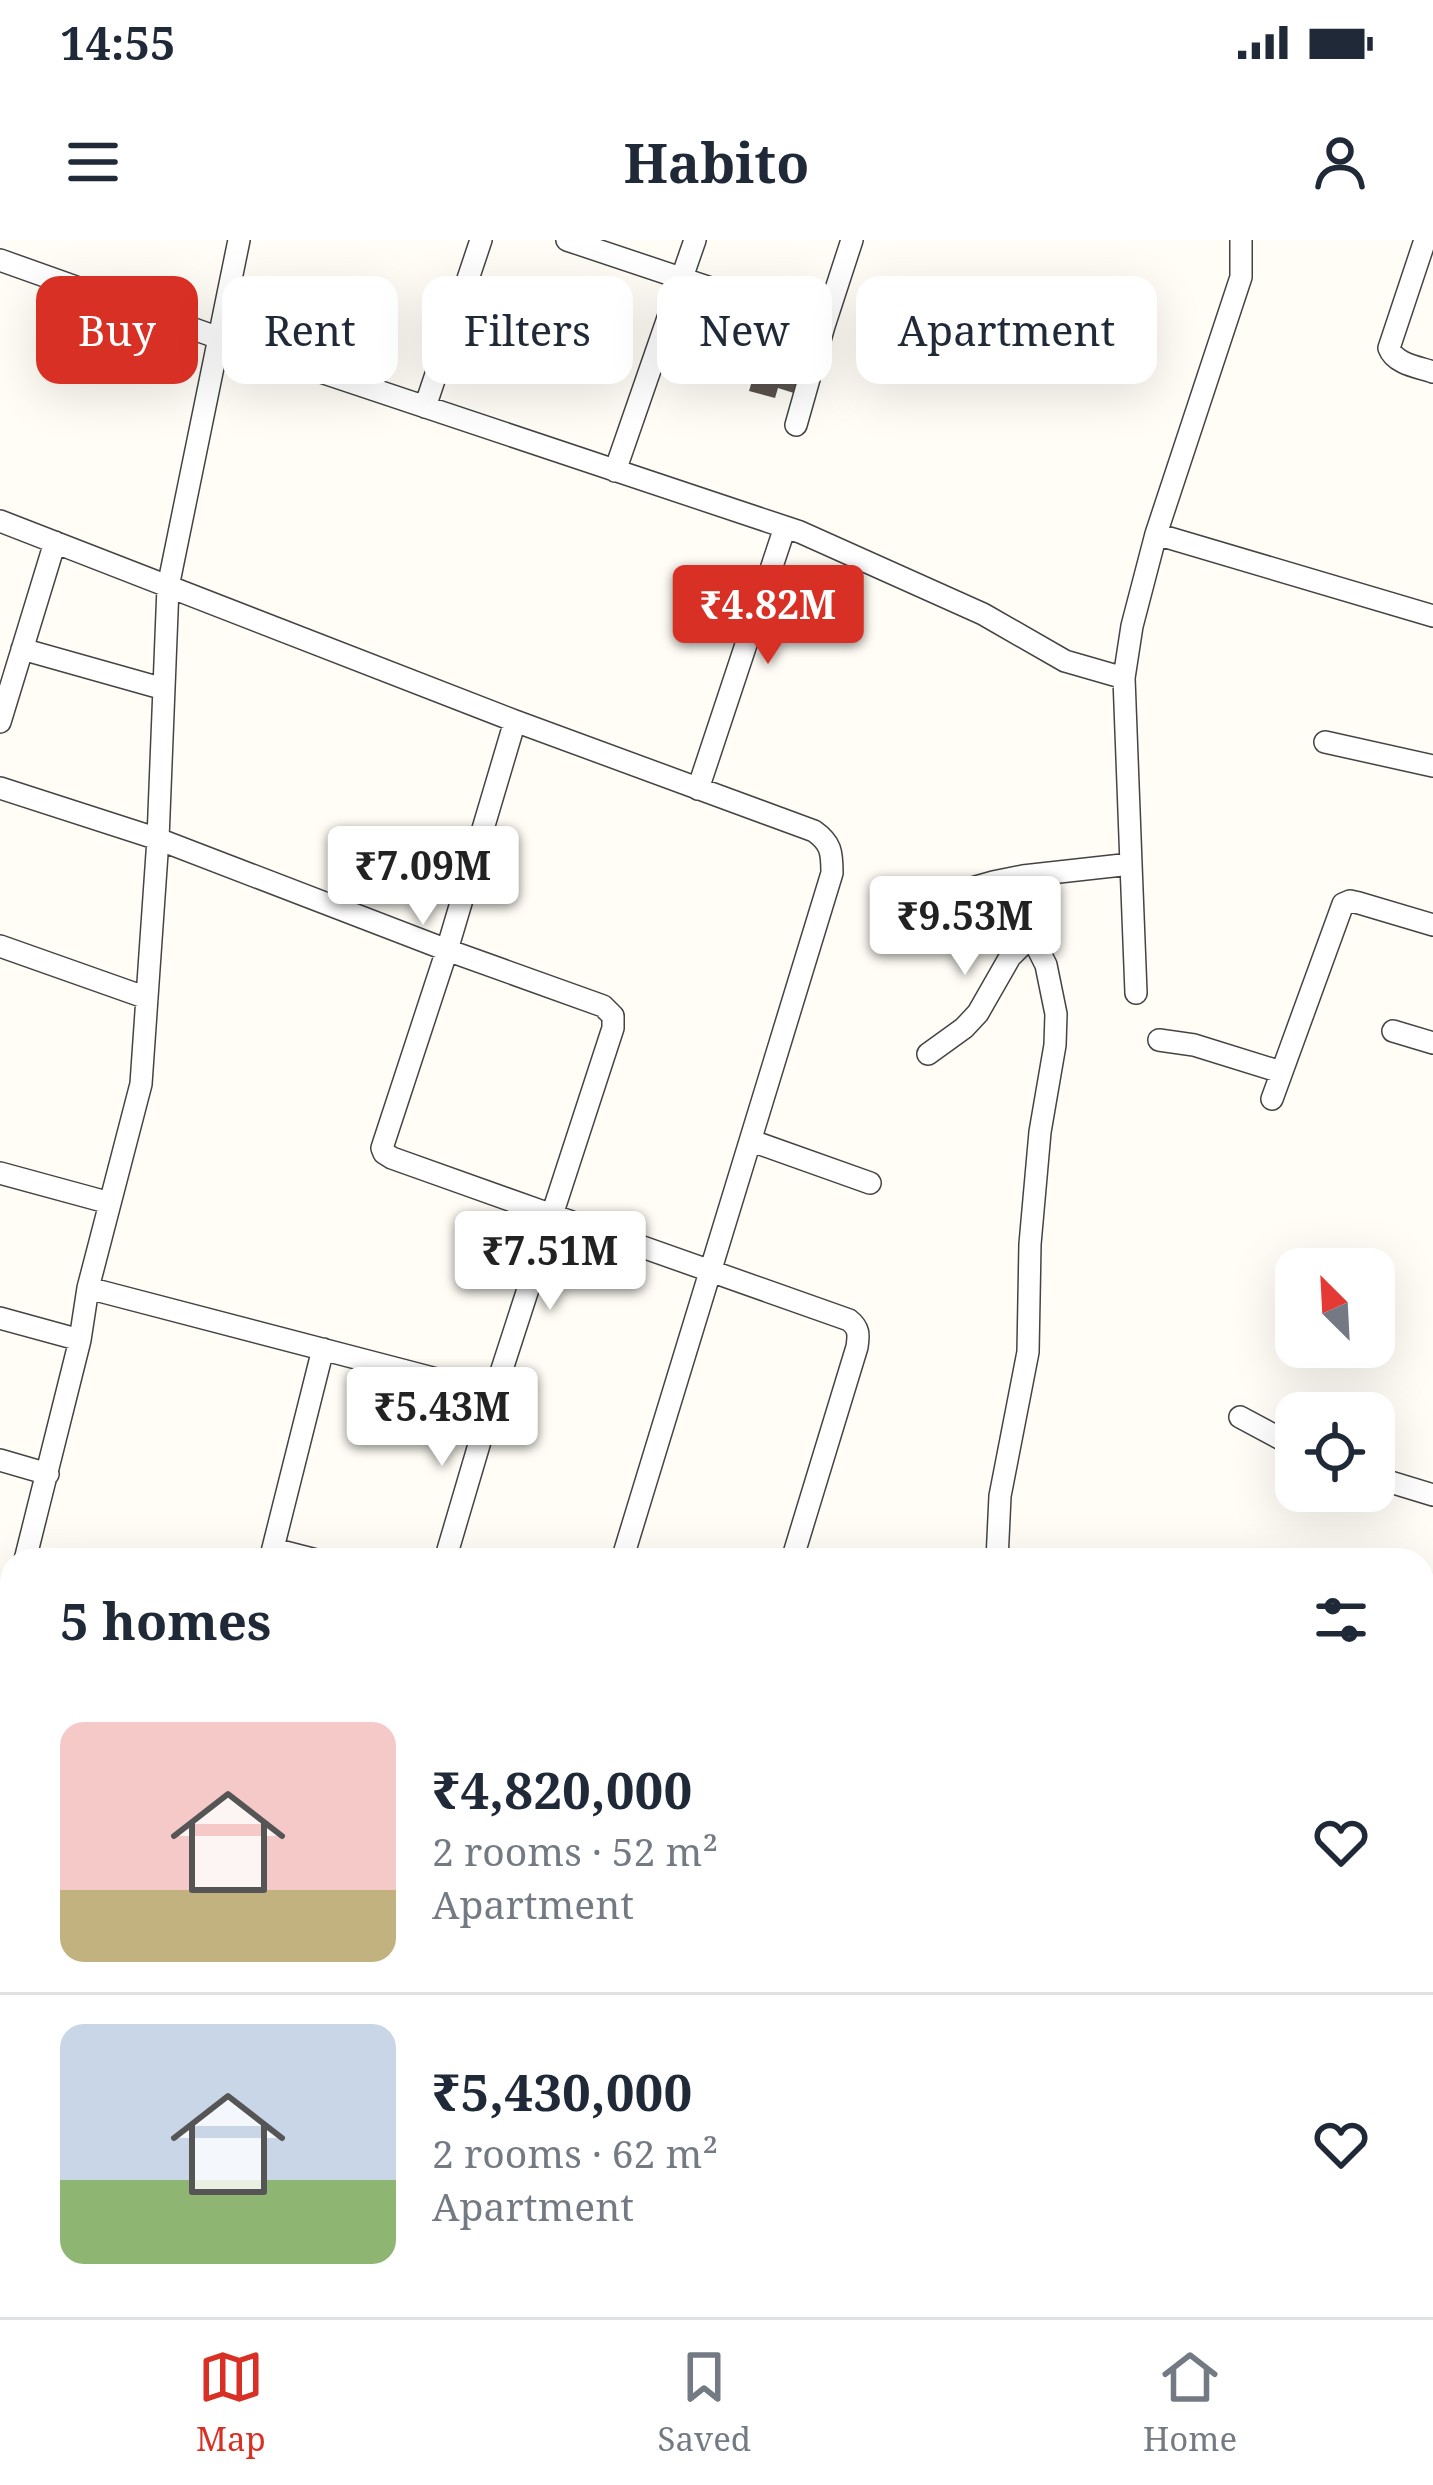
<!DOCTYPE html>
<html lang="en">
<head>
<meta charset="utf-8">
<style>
	:root { --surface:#fff; --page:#f2f2f3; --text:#1f2937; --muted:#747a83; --line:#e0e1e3; --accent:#d93025 }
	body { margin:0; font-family:"Noto Serif",serif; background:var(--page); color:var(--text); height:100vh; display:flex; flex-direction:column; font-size:45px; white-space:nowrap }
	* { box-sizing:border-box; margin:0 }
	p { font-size:39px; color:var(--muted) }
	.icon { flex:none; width:66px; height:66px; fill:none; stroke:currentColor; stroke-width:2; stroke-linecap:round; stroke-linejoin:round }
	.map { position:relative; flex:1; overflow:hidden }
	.sheet { position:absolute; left:0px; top:1308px; width:1434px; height:771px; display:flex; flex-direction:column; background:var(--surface); border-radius:36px 36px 0 0; box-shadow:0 12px 48px #0002 }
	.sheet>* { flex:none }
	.top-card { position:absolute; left:36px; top:36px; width:1362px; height:108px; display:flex; gap:24px }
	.needle { width:78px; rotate:336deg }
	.controls { position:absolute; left:1275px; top:1008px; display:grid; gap:24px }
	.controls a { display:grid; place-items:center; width:120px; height:120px; border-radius:24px; background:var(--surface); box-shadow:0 12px 48px #0002; font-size:60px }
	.price { position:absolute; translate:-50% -102px; padding:0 27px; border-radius:12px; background:#fff; color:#222; font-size:39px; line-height:78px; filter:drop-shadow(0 3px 6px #0008) }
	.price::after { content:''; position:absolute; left:50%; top:72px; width:36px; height:27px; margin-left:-18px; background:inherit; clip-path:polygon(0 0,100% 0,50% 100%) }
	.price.active { background:var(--accent); color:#fff }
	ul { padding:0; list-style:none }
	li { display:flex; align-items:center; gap:36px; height:300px; padding:0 60px }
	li+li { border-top:3px solid var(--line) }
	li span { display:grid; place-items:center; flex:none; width:336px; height:240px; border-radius:24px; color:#555 }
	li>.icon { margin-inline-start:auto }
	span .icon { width:144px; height:144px; fill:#fffc; stroke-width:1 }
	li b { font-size:51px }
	h2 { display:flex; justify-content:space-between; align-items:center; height:144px; padding:0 60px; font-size:51px }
	.chip { padding:0 42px; border-radius:24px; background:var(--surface); box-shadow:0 12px 48px #0002; font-size:42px; line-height:108px }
	.chip.active { background:var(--accent); color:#fff }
	.status { display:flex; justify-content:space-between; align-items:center; height:84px; padding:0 60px; background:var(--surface); direction:ltr }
	.status svg { height:33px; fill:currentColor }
	header { display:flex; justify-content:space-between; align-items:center; height:156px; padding:0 60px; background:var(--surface); font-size:54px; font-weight:700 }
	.tab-bar { display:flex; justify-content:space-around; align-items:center; height:168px; border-top:3px solid var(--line); background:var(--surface); font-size:33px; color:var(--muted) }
	.tab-bar a { display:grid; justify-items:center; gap:6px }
	.tab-bar .active { color:var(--accent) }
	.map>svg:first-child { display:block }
	.building { fill:#5a524d }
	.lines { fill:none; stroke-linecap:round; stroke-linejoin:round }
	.street-casing { stroke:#444; stroke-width:24 }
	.street { stroke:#fff; stroke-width:21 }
</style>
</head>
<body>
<div class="status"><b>14:55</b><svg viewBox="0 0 49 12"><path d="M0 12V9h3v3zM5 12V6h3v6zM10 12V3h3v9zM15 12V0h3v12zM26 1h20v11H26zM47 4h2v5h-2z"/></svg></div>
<header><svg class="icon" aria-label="menu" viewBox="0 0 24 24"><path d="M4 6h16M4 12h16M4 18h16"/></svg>Habito<svg class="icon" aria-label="person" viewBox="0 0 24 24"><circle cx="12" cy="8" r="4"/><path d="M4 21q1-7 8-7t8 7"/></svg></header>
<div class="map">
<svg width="1433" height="2077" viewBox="0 0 1433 2077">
	<rect width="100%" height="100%" fill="#fffdf5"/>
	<path class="building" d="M763,103L799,114L794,131L803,133L797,154L778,148L775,158L749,151Z"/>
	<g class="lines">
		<defs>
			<path id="street" d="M567,0L824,86L852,0
				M1425,0L1389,108C1395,124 1418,127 1433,132
				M0,20L219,98L800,292L983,374L1065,421L1124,438L1132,386L1156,294L1433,376
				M425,167L481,0
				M796,185L824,86
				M615,231L695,0
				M0,281L515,481L814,591C831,603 832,612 832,633L622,1320
				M1156,294L1241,37V0
				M22,409L164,449
				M0,482L55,302
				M1325,502L1433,526
				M0,548L158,599L447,710L603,766L613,776V788L552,975L392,918L384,913L382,908L447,710L515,481
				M698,549L785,287
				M1131,624L1136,753
				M908,666L993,642L1023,636
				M0,706L147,758
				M1393,791L1433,803
				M1159,800L1194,805L1281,832
				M928,814L964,788L978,773L1010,717L1031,696
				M1272,859L1343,664L1350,661L1359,663L1433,685
				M752,901L870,943
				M0,933L110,963
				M88,1048L494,1154L552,975L849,1080C859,1088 859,1094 857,1107L792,1320
				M0,1078L80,1100
				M1240,1177L1296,1207
				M0,1220L48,1234
				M1374,1237L1433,1255
				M273,1309L316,1320
				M25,1320L80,1100L88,1048L141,844L158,599L168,347L239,0
				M270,1320L323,1109
				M445,1320L494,1154
				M997,1320L1000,1256L1028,1112L1030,1004L1040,892L1055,805L1056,774L1046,725L1025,683L1023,636L1131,624L1124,438
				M1422,1400L1433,1378
				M0,1416L12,1370
				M0,1470L12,1474
				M1422,1608L1433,1611
				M0,1858L12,1861
				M1422,1885L1433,1889
				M1422,2004L1433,2008
				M0,2008L12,2012
				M188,2067L207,2073
				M357,2067L362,2077
				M1140,2067L1181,2077
				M1398,2067L1425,2077
				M49,2077L53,2067
				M258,2077L260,2067
				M418,2077L421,2067
				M573,2077L575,2067
				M670,2077L673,2067
				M771,2077L775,2067
				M1358,2077L1361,2067"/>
		</defs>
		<use href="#street" class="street-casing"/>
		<use href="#street" class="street"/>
	</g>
</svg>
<div class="controls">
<a><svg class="needle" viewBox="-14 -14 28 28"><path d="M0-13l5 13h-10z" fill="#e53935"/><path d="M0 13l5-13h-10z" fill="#747a83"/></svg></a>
<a><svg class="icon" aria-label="locate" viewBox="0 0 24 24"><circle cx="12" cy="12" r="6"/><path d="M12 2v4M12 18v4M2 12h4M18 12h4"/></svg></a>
</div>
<b class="price active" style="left:768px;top:427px">₹4.82M</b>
<b class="price" style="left:423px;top:688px">₹7.09M</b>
<b class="price" style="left:965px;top:738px">₹9.53M</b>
<b class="price" style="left:550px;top:1073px">₹7.51M</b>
<b class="price" style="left:442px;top:1229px">₹5.43M</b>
<div class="top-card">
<a class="chip active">Buy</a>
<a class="chip">Rent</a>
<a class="chip">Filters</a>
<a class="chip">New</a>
<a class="chip">Apartment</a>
</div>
<section class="sheet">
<h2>5 homes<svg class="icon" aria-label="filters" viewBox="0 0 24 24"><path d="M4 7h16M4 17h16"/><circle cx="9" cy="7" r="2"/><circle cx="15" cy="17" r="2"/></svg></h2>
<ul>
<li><span style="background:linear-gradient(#f6c9c9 70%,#c2b280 0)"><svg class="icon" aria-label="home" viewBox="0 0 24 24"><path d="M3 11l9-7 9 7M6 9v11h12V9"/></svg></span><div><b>₹4,820,000</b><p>2 rooms · 52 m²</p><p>Apartment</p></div><svg class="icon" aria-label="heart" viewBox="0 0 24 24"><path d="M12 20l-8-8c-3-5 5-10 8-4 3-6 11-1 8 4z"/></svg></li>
<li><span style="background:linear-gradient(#c9d6e8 65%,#8fb573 0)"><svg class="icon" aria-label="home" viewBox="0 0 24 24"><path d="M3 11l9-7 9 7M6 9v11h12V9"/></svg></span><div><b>₹5,430,000</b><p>2 rooms · 62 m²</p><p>Apartment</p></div><svg class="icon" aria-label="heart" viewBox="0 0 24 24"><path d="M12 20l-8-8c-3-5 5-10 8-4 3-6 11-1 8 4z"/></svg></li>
</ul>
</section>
</div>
<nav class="tab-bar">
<a class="active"><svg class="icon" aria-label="map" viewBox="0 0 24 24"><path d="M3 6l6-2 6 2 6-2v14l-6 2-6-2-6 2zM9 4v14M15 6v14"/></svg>Map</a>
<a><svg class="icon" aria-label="saved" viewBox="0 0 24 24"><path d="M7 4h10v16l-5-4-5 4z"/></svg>Saved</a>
<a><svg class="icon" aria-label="home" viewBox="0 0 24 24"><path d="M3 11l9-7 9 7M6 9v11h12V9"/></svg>Home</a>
</nav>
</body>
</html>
